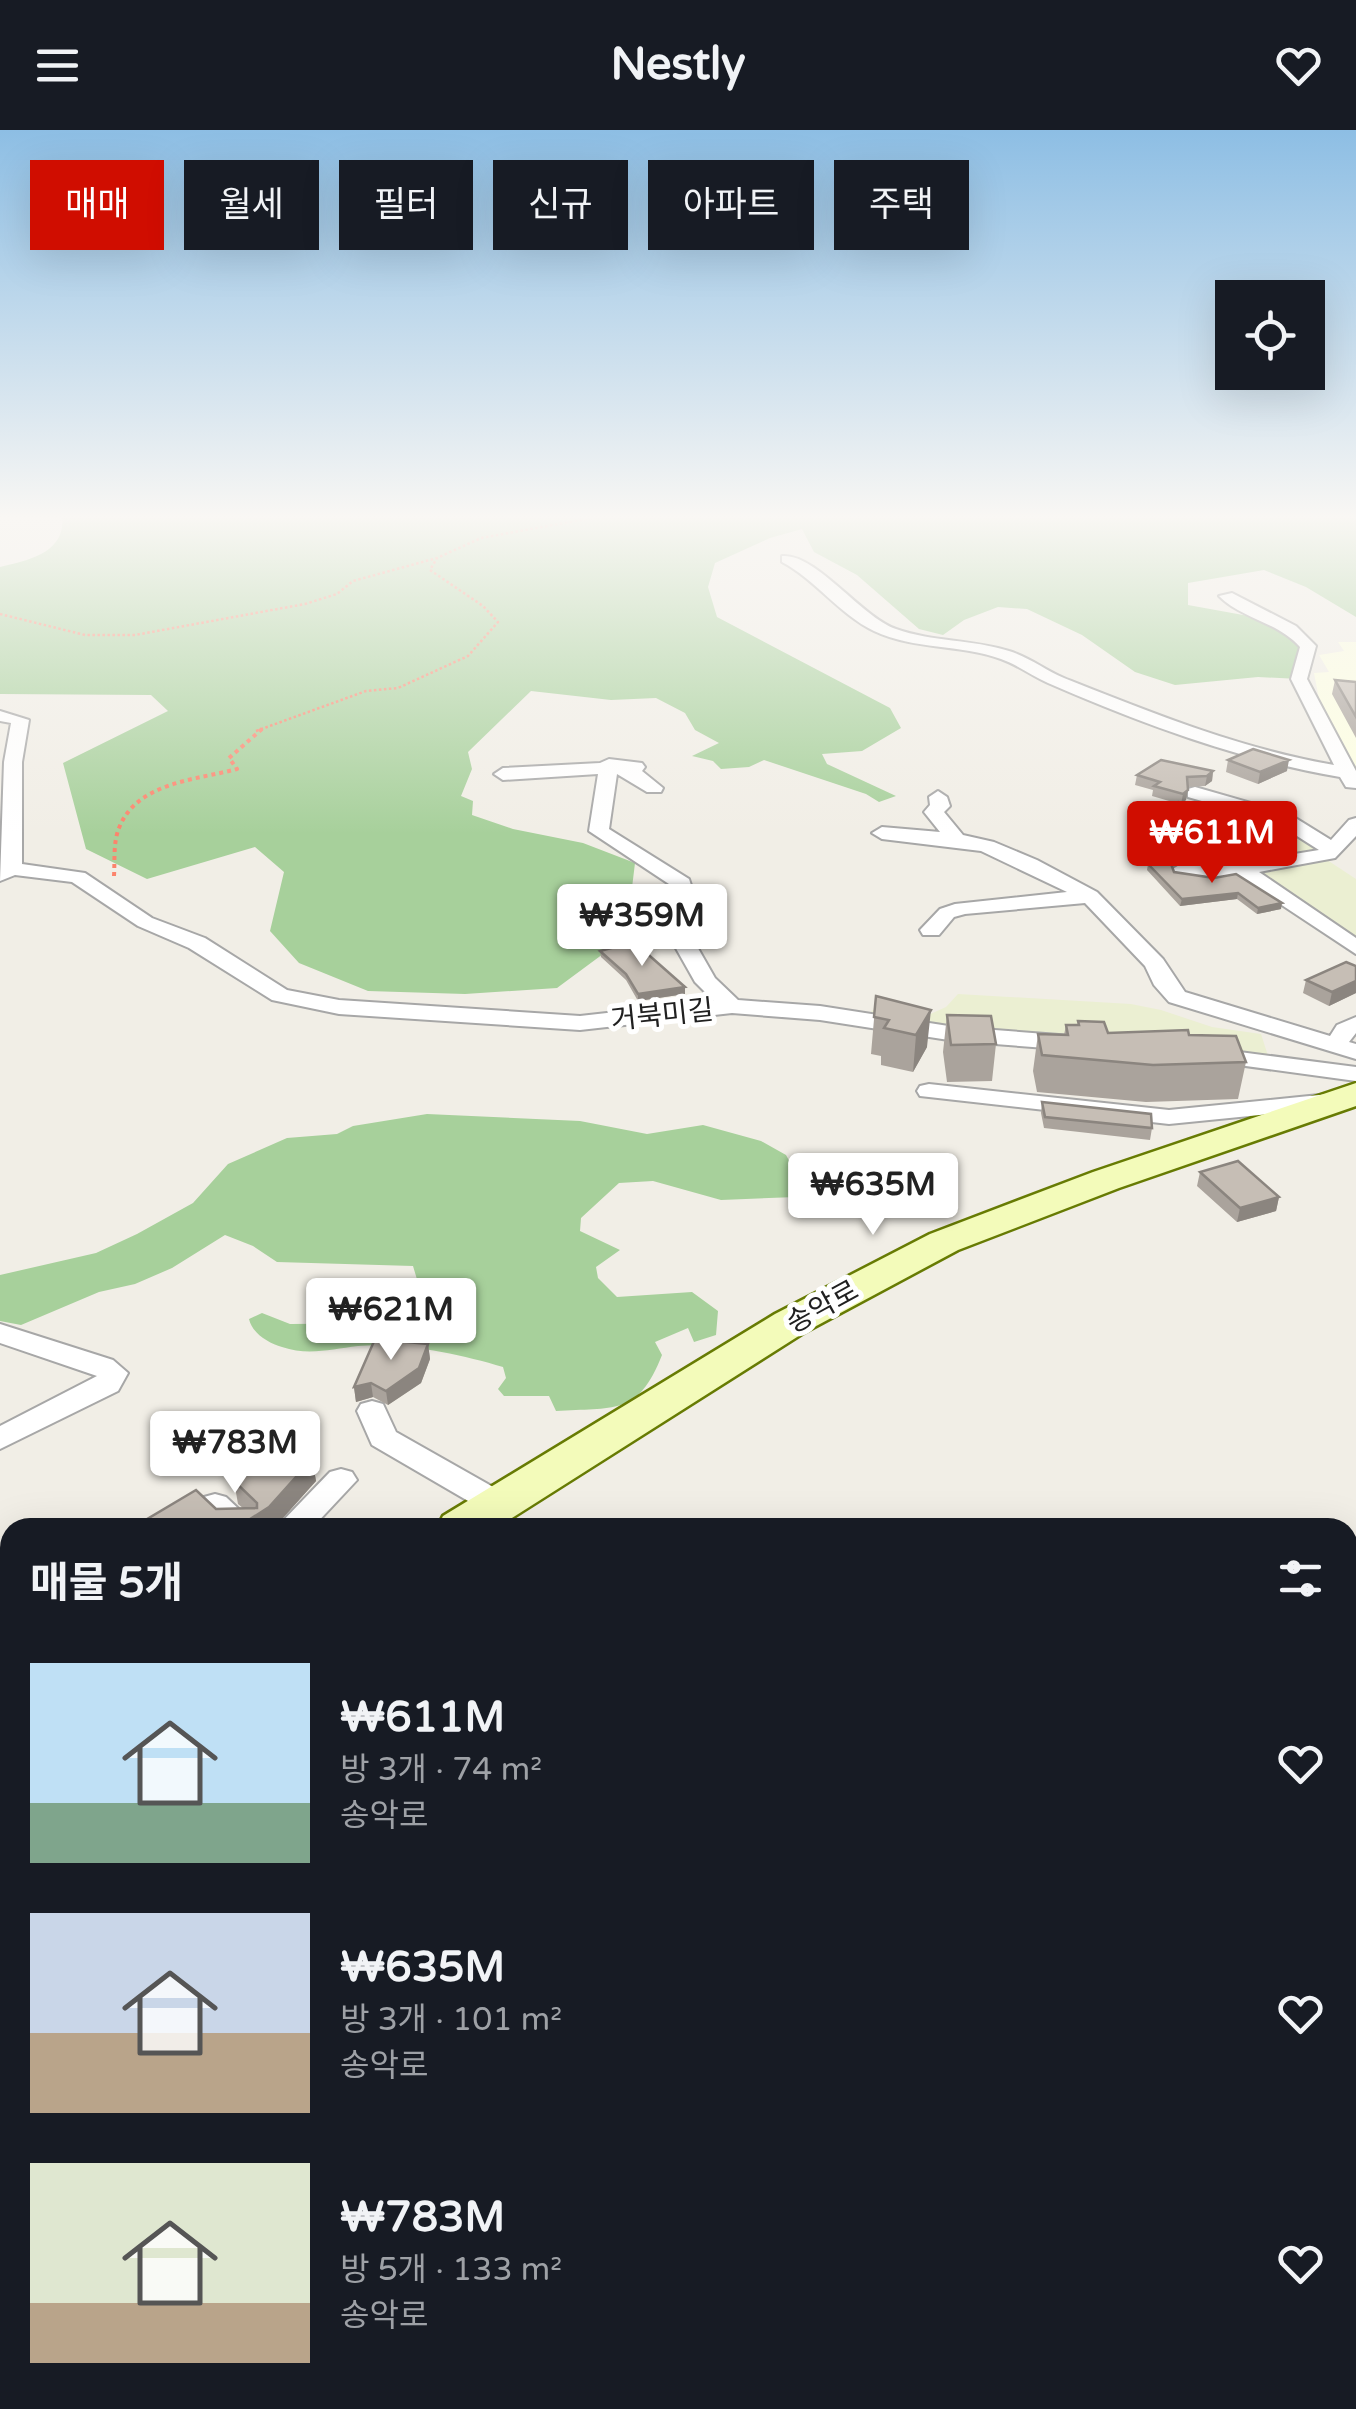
<!DOCTYPE html>
<html lang="ko">
<head>
<meta charset="utf-8">
<style>
	:root { --surface:#171b24; --page:#242831; --text:#f1f3f6; --muted:#9ea1a6; --accent:#d00d00 }
	body { margin:0; font-family:"Varela Round","Noto Sans KR",sans-serif; background:var(--page); color:var(--text); height:100vh; display:flex; flex-direction:column; font-size:38px; white-space:nowrap }
	* { box-sizing:border-box; margin:0 }
	p { font-size:32px; color:var(--muted) }
	.icon { flex:none; width:55px; height:55px; fill:none; stroke:currentColor; stroke-width:2; stroke-linecap:round; stroke-linejoin:round }
	.map { position:relative; flex:1; overflow:hidden }
	.drawer { position:absolute; left:0px; top:1388px; width:1358px; height:892px; display:flex; flex-direction:column; background:var(--surface); border-radius:30px 30px 0 0; box-shadow:0 10px 40px #0002 }
	.drawer>* { flex:none }
	.top-card { position:absolute; left:30px; top:30px; width:1298px; height:90px; display:flex; gap:20px }
	.fabs { position:absolute; left:1215px; top:150px; display:grid; gap:20px }
	.fabs a { display:grid; place-items:center; width:110px; height:110px; border-radius:0px; background:var(--surface); box-shadow:0 10px 40px #0002; font-size:50px }
	.price { position:absolute; translate:-50% -85px; padding:0 22px; border-radius:10px; background:#fff; color:#222; font-size:32px; line-height:65px; filter:drop-shadow(0 2px 5px #0008) }
	.price::after { content:''; position:absolute; left:50%; top:60px; width:30px; height:22px; margin-left:-15px; background:inherit; clip-path:polygon(0 0,100% 0,50% 100%) }
	.price.on { background:var(--accent); color:#fff }
	ul { padding:0; list-style:none }
	li { display:flex; align-items:center; gap:30px; height:250px; padding:0 30px }
	li span { display:grid; place-items:center; flex:none; width:280px; height:200px; border-radius:0px; color:#555 }
	li>.icon { margin-inline-start:auto }
	span .icon { width:120px; height:120px; fill:#fffc; stroke-width:1 }
	li b { font-size:42px }
	h2 { display:flex; justify-content:space-between; align-items:center; height:120px; padding:0 30px; font-size:42px }
	.tag { padding:0 35px; border-radius:0px; background:var(--surface); box-shadow:0 10px 40px #0002; font-size:35px; line-height:90px }
	.tag.on { background:var(--accent); color:#fff }
	header { display:flex; justify-content:space-between; align-items:center; height:130px; padding:0 30px; background:var(--surface); font-size:45px; font-weight:800 }
	.map>svg:first-child { display:block }
	.education { fill:#fdffe1 }
	.farmland { fill:#ebefd2 }
	.forest { fill:#a7d09b }
	.lines { fill:none; stroke-linecap:round; stroke-linejoin:round }
	.minor-casing { stroke:#a7a7a7; stroke-width:4 }
	.secondary-casing { stroke:#677b03; stroke-width:5 }
	.path-far1 { stroke:#fc846c; stroke-width:2.5; stroke-dasharray:2.5 2.5; stroke-linecap:butt }
	.path { stroke:#fc846c; stroke-width:4; stroke-dasharray:4 4; stroke-linecap:butt }
	.minor { fill:#fff; fill-rule:evenodd }
	.secondary { fill:#f3fbba; fill-rule:evenodd }
	.wall { fill:#aaa39c }
	.shaded-wall { fill:#8b857f }
	.building { fill:#c6beb5; stroke:#8b857f; stroke-width:2.5 }
	.labels { text-anchor:middle; stroke-width:10; stroke-linejoin:round; paint-order:stroke }
	.street-label { font-size:28px; fill:#202020; stroke:#fff }
</style>
</head>
<body>
<header><svg class="icon" aria-label="menu" viewBox="0 0 24 24"><path d="M4 6h16M4 12h16M4 18h16"/></svg>Nestly<svg class="icon" aria-label="heart" viewBox="0 0 24 24"><path d="M12 20l-8-8c-3-5 5-10 8-4 3-6 11-1 8 4z"/></svg></header>
<div class="map">
<svg width="1356" height="2279" viewBox="0 0 1356 2279">
	<rect width="100%" height="100%" fill="#f1eee6"/>
	<path class="education" d="M1338,512H1356V640L1319,569L1314,543L1329,542L1319,525L1344,521Z"/>
	<path class="farmland" d="M1253,684L1274,689L1328,724L1321,726L1356,749V818L1203,705Z
		M958,864L1131,874L1161,880L1212,897L1261,904L1270,932L940,901L866,886L873,880L926,886L946,877Z
		M10,1959V2270H328L334,2279H0V1962Z"/>
	<path class="forest" d="M62,385H1356V487L1306,457L1264,440L1188,453V475L1276,491L1304,510L1299,549L1258,547L1175,555L1135,542L1082,505L1027,479L998,477L964,490L943,505L919,499L857,445L814,422L802,399L770,408L715,433L708,457L717,487L890,578L901,598L862,621L822,624L827,634L896,666L879,672L866,664L764,630L749,637L721,639L713,631L692,626L719,613L695,600L685,583L656,568L611,570L531,561L468,622L472,639L461,666L473,671L472,685L513,699L583,713L635,733L626,807L557,858L465,864L368,861L299,833L270,801L284,742L255,717L147,749L86,719L63,633L168,581L151,565L0,564V437C28,430 67,423 62,385Z
		M427,984L580,991L647,1004L703,995L761,1011L786,1025L792,1036L789,1050L796,1067L721,1070L653,1051L619,1053L581,1088L580,1101L620,1120L596,1137L598,1148L617,1167L692,1162L718,1181L716,1205L694,1212L688,1198L655,1212L662,1225C638,1287 613,1277 556,1281L549,1266H504L498,1259L506,1248L503,1237C460,1224 404,1212 358,1216C332,1219 308,1226 282,1217C268,1213 252,1203 249,1189L262,1183L290,1194L412,1193L428,1186L413,1136L277,1132L253,1116L225,1105L172,1138L135,1154L99,1162L21,1195L0,1191V1145L96,1123L137,1104L193,1073L228,1034L287,1008L337,1004L353,996Z"/>
	<g class="lines">
		<defs>
			<path id="minor" d="M782,426C816,423 860,486 896,499C932,512 972,509 1009,521C1029,527 1045,540 1064,548C1152,583 1241,619 1334,635L1291,549L1300,517C1278,492 1242,489 1219,466L1232,463L1296,496L1316,516L1307,549L1356,641V658L1346,657L1340,647C1240,630 1142,594 1048,553C1032,546 1018,535 1001,529C960,514 914,520 874,501C839,484 816,450 782,432Z
				M0,581L29,590L22,632V734L85,743L152,788L205,808L287,860L339,870L580,886L714,871L695,852L669,806L680,789L672,756L589,701L598,644L503,650L494,644L503,638L600,633L609,629L642,633L645,637L642,641L663,658L661,662H647L617,644L609,699L689,749L702,789L691,806L715,848L738,870L820,876L955,897L1072,906L1084,913L1072,920L955,911L820,890L732,883L580,900L339,884L272,870L189,818L138,796L72,752L15,745L0,751L4,632L11,593L0,591Z
				M1195,657L1289,684L1331,710L1349,690L1356,688V706L1335,728L1259,742L1356,808V824L1238,746L1213,750L1174,744L1171,740L1181,734L1224,736L1192,714V706L1199,704L1245,732L1319,720L1275,692L1188,667V659Z
				M938,661L947,667L950,676L944,682L963,705L994,712L1037,730L1097,762L1163,829L1185,862L1330,906L1337,895L1356,887V903L1349,912L1356,914V929L1169,872L1154,855L1145,836L1085,773L965,784L954,787L939,805H923L920,800L940,779L955,774L1067,762L981,721L882,709L872,703L882,697L940,702L924,682L930,675L929,667Z
				M1209,918L1356,937V951L1201,930L1197,925Z
				M929,954L1169,980L1329,964L1341,971L1329,978L1169,994L920,966L917,961L920,956Z
				M0,1194L113,1230L128,1243L118,1261L0,1319V1296L97,1246L0,1213Z
				M372,1271L383,1274L396,1302L509,1366L514,1374L509,1382L498,1385L487,1382L372,1315L357,1281L361,1274Z
				M341,1339L352,1342L357,1350L312,1398H276L330,1342Z
				M215,1364L226,1367L259,1398H221L199,1375L204,1367Z
				M1348,1963L1356,1967V2016L1348,2012Z
				M487,2270H538L534,2279H483Z"/>
			<path id="secondary" d="M1356,953V976L1119,1058L958,1120L805,1202L496,1398H437L443,1386L775,1184L930,1104L1093,1042Z
				M10,1671V1720L0,1723V1674Z"/>
		</defs>
		<use href="#minor" class="minor-casing"/>
		<use href="#secondary" class="secondary-casing"/>
		<path class="path-far1" d="M0,484L85,505H135L305,474L337,464L353,451L437,428L481,408L608,385
			M256,601L366,561L398,558L468,526L498,492L483,476L430,440L437,428"/>
		<path class="path" d="M114,746C115,730 113,713 119,698C137,652 196,650 237,639L229,628L262,599"/>
		<use href="#minor" class="minor"/>
		<use href="#secondary" class="secondary"/>
	</g>
	<path class="wall" d="M1335,550L1356,552V608L1332,564Z
		M1228,630L1287,641L1258,654L1226,642Z
		M1213,641L1212,651L1205,656L1188,657L1186,670L1181,674L1205,697L1177,707L1148,694L1150,682L1176,673L1152,666L1153,660L1135,655L1137,645Z
		M1148,734L1174,742L1214,748L1281,779L1257,784L1237,769L1180,776L1147,740Z
		M600,821L685,857V864L638,871L626,850L601,827Z
		M1356,836V863L1329,876L1303,863L1306,850Z
		M876,866L927,917L913,942L881,935V926L871,924Z
		M947,885L996,914L992,951L947,952L943,922Z
		M1078,891L1108,903L1189,905L1246,932L1238,969L1146,972L1037,962L1033,941L1038,904L1064,905L1066,895H1078Z
		M1042,972L1152,998L1150,1010L1044,998L1041,983Z
		M1200,1042L1279,1067L1276,1081L1237,1092L1197,1056Z
		M428,1214L430,1229L421,1253L388,1275L373,1267L356,1272L354,1257Z
		M312,1329L316,1351L274,1398H132L216,1379H244L238,1374L234,1351Z"/>
	<path class="shaded-wall" d="M1289,630L1287,641L1258,654L1260,642Z
		M1213,641L1212,651L1205,656L1207,646Z
		M1188,660L1186,670L1181,674L1183,664Z
		M1207,685L1205,697L1177,707L1179,696Z
		M1238,763L1237,769L1180,776L1182,769Z
		M1282,773L1281,779L1257,784L1258,778Z
		M1356,851V863L1329,876L1332,862Z
		M685,857V864L638,871V864Z
		M931,880L927,917L913,942L916,905Z
		M1279,1067L1276,1081L1237,1092L1240,1078Z
		M428,1214L430,1229L421,1253L388,1275L386,1261Z
		M371,1253L373,1267L356,1272L354,1257Z
		M312,1329L316,1351L274,1398H242L241,1395Z"/>
	<path class="building" d="M1335,550L1356,552V587Z
		M1253,619L1289,630L1260,642L1228,630Z
		M1161,630L1213,641L1207,646L1187,647L1188,660L1183,664L1154,656L1160,652L1137,645Z
		M1178,672L1207,685L1179,696L1150,682Z
		M1170,731L1174,742L1214,748L1236,744L1282,773L1258,778L1238,763L1182,769L1148,734Z
		M634,812L685,857L638,864L626,844L600,821Z
		M1346,832L1356,836V851L1332,862L1306,850Z
		M876,866L931,880L916,905L884,898L889,890L874,887Z
		M947,885L991,886L996,914L951,915Z
		M1078,891L1104,892L1108,903L1188,900L1189,905L1236,906L1246,932L1153,935L1042,925L1038,904L1068,905L1066,895H1079Z
		M1042,972L1151,984L1152,998L1045,987Z
		M1238,1031L1279,1067L1240,1078L1200,1042Z
		M375,1209L428,1214L419,1238L386,1261L371,1253L354,1257Z
		M287,1312L312,1329L269,1377L241,1395L244,1398H132L196,1360L216,1379L257,1378V1373L234,1351L271,1328V1323Z"/>
	<linearGradient id="sky" x2="0" y2="1"><stop stop-color="#8dbee4"/><stop offset="0.55" stop-color="#f9f7f4"/><stop offset="1" stop-color="#f9f7f4" stop-opacity="0"/></linearGradient>
	<rect width="1356" height="704" fill="url(#sky)"/>
	<g class="labels">
		<g class="street-label">
			<text transform="translate(662 884) rotate(-6)" y="10">거북미길</text>
			<text transform="translate(822 1176) rotate(-29)" y="10">송악로</text>
		</g>
	</g>
</svg>
<div class="fabs">
<a><svg class="icon" aria-label="locate" viewBox="0 0 24 24"><circle cx="12" cy="12" r="6"/><path d="M12 2v4M12 18v4M2 12h4M18 12h4"/></svg></a>
</div>
<b class="price on" style="left:1212px;top:756px">₩611M</b>
<b class="price" style="left:642px;top:839px">₩359M</b>
<b class="price" style="left:873px;top:1108px">₩635M</b>
<b class="price" style="left:391px;top:1233px">₩621M</b>
<b class="price" style="left:235px;top:1366px">₩783M</b>
<div class="top-card">
<a class="tag on">매매</a>
<a class="tag">월세</a>
<a class="tag">필터</a>
<a class="tag">신규</a>
<a class="tag">아파트</a>
<a class="tag">주택</a>
</div>
<section class="drawer">
<h2>매물 5개<svg class="icon" aria-label="filters" viewBox="0 0 24 24"><path d="M4 7h16M4 17h16"/><circle cx="9" cy="7" r="2"/><circle cx="15" cy="17" r="2"/></svg></h2>
<ul>
<li><span style="background:linear-gradient(#bfe0f5 70%,#7fa58c 0)"><svg class="icon" aria-label="home" viewBox="0 0 24 24"><path d="M3 11l9-7 9 7M6 9v11h12V9"/></svg></span><div><b>₩611M</b><p>방 3개 · 74 m²</p><p>송악로</p></div><svg class="icon" aria-label="heart" viewBox="0 0 24 24"><path d="M12 20l-8-8c-3-5 5-10 8-4 3-6 11-1 8 4z"/></svg></li>
<li><span style="background:linear-gradient(#c9d6e8 60%,#b9a48a 0)"><svg class="icon" aria-label="home" viewBox="0 0 24 24"><path d="M3 11l9-7 9 7M6 9v11h12V9"/></svg></span><div><b>₩635M</b><p>방 3개 · 101 m²</p><p>송악로</p></div><svg class="icon" aria-label="heart" viewBox="0 0 24 24"><path d="M12 20l-8-8c-3-5 5-10 8-4 3-6 11-1 8 4z"/></svg></li>
<li><span style="background:linear-gradient(#dfe7d0 70%,#b9a48a 0)"><svg class="icon" aria-label="home" viewBox="0 0 24 24"><path d="M3 11l9-7 9 7M6 9v11h12V9"/></svg></span><div><b>₩783M</b><p>방 5개 · 133 m²</p><p>송악로</p></div><svg class="icon" aria-label="heart" viewBox="0 0 24 24"><path d="M12 20l-8-8c-3-5 5-10 8-4 3-6 11-1 8 4z"/></svg></li>
</ul>
</section>
</div>
</body>
</html>
